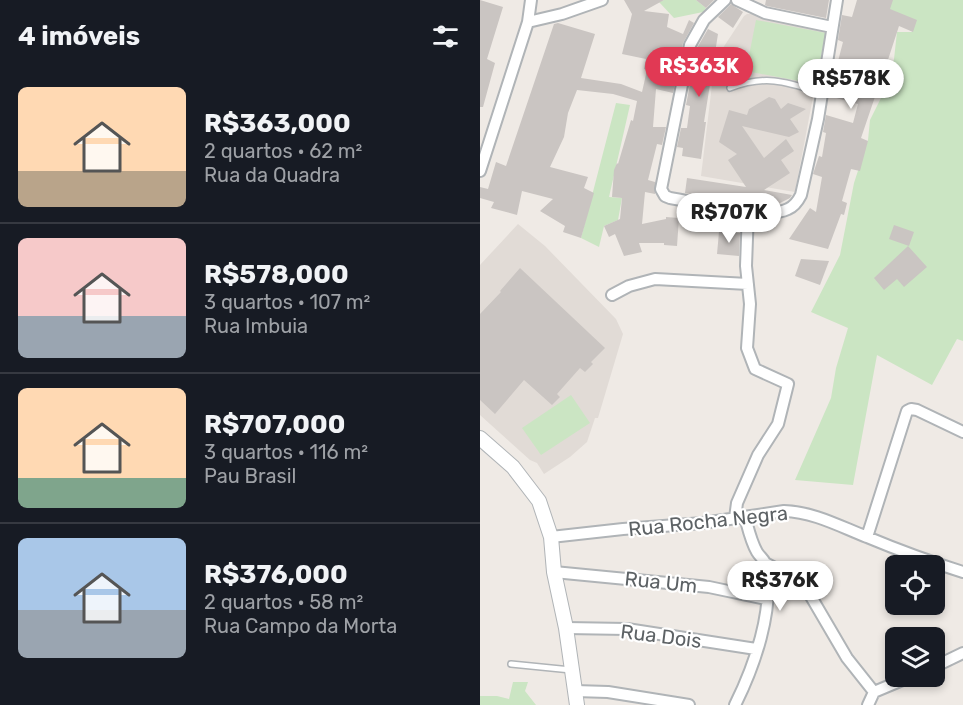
<!DOCTYPE html>
<html lang="pt">
<head>
<meta charset="utf-8">
<style>
	:root { --surface:#171b24; --page:#20242c; --text:#f1f3f6; --muted:#9ea1a6; --line:#363941; --accent:#e13954 }
	body { margin:0; font-family:Rubik,sans-serif; background:var(--page); color:var(--text); height:100vh; display:flex; flex-direction:column; font-size:22px; white-space:nowrap }
	* { box-sizing:border-box; margin:0 }
	p { font-size:20px; color:var(--muted) }
	.icon { flex:none; width:33px; height:33px; fill:none; stroke:currentColor; stroke-width:2; stroke-linecap:round; stroke-linejoin:round }
	.map { position:relative; flex:1; overflow:hidden }
	.side { display:flex; flex-direction:column; background:var(--surface); width:480px }
	.side>* { flex:none }
	.tools { position:absolute; left:405px; top:555px; display:grid; gap:12px }
	.tools a { display:grid; place-items:center; width:60px; height:60px; border-radius:9px; background:var(--surface); box-shadow:0 3px 9px #0003; font-size:30px }
	.price { position:absolute; translate:-50% -51px; padding:0 14px; border-radius:21px; background:#fff; color:#222; font-size:20px; line-height:39px; filter:drop-shadow(0 2px 3px #0008) }
	.price::after { content:''; position:absolute; left:50%; top:36px; width:18px; height:14px; margin-left:-9px; background:inherit; clip-path:polygon(0 0,100% 0,50% 100%) }
	.price.selected { background:var(--accent); color:#fff }
	ul { padding:0; list-style:none }
	li { display:flex; align-items:center; gap:18px; height:150px; padding:0 18px }
	li+li { border-top:2px solid var(--line) }
	li span { display:grid; place-items:center; flex:none; width:168px; height:120px; border-radius:9px; color:#555 }
	li>.icon { margin-inline-start:auto }
	span .icon { width:72px; height:72px; fill:#fffc; stroke-width:1 }
	li b { font-size:26px }
	h2 { display:flex; justify-content:space-between; align-items:center; height:72px; padding:0 18px; font-size:26px }
	main { display:flex; flex:1; min-height:0 }
	.map>svg:first-child { display:block }
	.education { fill:#e1dbd6 }
	.green { fill:#cbe5c3 }
	.building { fill:#cac5c2 }
	.lines { fill:none; stroke-linecap:round; stroke-linejoin:round }
	.service-casing { stroke:#b0b4b7; stroke-width:8 }
	.minor-casing { stroke:#b0b4b7; stroke-width:14 }
	.tertiary-casing { stroke:#b0b4b7; stroke-width:16 }
	.service { stroke:#fff; stroke-width:5 }
	.minor { stroke:#fff; stroke-width:10 }
	.tertiary { stroke:#fff; stroke-width:14 }
	.labels { text-anchor:middle; stroke-width:4.5; stroke-linejoin:round; paint-order:stroke }
	.street-label { font-size:20px; fill:#5d6265; stroke:#fff }
</style>
</head>
<body>
<main>
<section class="side">
<h2>4 imóveis<svg class="icon" aria-label="filters" viewBox="0 0 24 24"><path d="M4 7h16M4 17h16"/><circle cx="9" cy="7" r="2"/><circle cx="15" cy="17" r="2"/></svg></h2>
<ul>
<li><span style="background:linear-gradient(#ffd9b3 70%,#b9a48a 0)"><svg class="icon" aria-label="home" viewBox="0 0 24 24"><path d="M3 11l9-7 9 7M6 9v11h12V9"/></svg></span><div><b>R$363,000</b><p>2 quartos · 62 m²</p><p>Rua da Quadra</p></div></li>
<li><span style="background:linear-gradient(#f6c9c9 65%,#9aa5b1 0)"><svg class="icon" aria-label="home" viewBox="0 0 24 24"><path d="M3 11l9-7 9 7M6 9v11h12V9"/></svg></span><div><b>R$578,000</b><p>3 quartos · 107 m²</p><p>Rua Imbuia</p></div></li>
<li><span style="background:linear-gradient(#ffd9b3 75%,#7fa58c 0)"><svg class="icon" aria-label="home" viewBox="0 0 24 24"><path d="M3 11l9-7 9 7M6 9v11h12V9"/></svg></span><div><b>R$707,000</b><p>3 quartos · 116 m²</p><p>Pau Brasil</p></div></li>
<li><span style="background:linear-gradient(#a9c7e8 60%,#9aa5b1 0)"><svg class="icon" aria-label="home" viewBox="0 0 24 24"><path d="M3 11l9-7 9 7M6 9v11h12V9"/></svg></span><div><b>R$376,000</b><p>2 quartos · 58 m²</p><p>Rua Campo da Morta</p></div></li>
</ul>
</section>
<div class="map">
<svg width="483" height="705" viewBox="0 0 483 705">
	<rect width="100%" height="100%" fill="#efeae5"/>
	<path class="education" d="M267,14H280L346,28L315,192L221,176L235,60L264,16Z
		M38,224L65,246L136,319L143,334L118,418H115L107,442L90,457L64,474L57,463L50,460L0,415V265Z"/>
	<path class="green" d="M184,0H216L226,8L223,12L194,18L179,2Z
		M381,0H483V341L477,339L452,385L397,355L373,485L315,480L351,398L356,368L368,328L331,312L360,255L374,183L388,140L390,120L406,88L414,59L417,32H433Z
		M276,20L346,33L335,84L266,71Z
		M136,103L150,105L129,197L142,198L138,220L124,226L119,247L101,238Z
		M91,395L110,423L61,455L42,428Z
		M33,682H48L45,691L56,705H0V696H17L29,699Z"/>
	<path class="building" d="M0,0L23,7L7,59L15,63L3,107H0Z
		M144,0H184L164,11L189,14L187,27L203,34L209,20L214,23L203,43L193,93L176,89L173,127H186L182,145L177,144L168,180L175,182V194L165,192L162,224L186,219V217L199,218L197,246L184,245V243H159L162,252L144,256L135,234L129,237L124,226L140,219L142,198L132,197L134,170L137,163L138,164L151,120L153,121L157,101L133,94L97,90L88,113L84,137L70,167L108,177L104,188L114,193L101,238L83,232L85,226L60,211L73,199L42,191L37,215L11,208L14,202L0,198V187L8,189L16,162L26,166L74,24L78,23L115,34L101,78L141,84L162,92L167,70L164,69L166,59L142,54L152,14Z
		M216,0H234L226,8Z
		M286,0H349L346,18L287,6L285,5Z
		M377,0H413L410,9L437,20L433,32L419,26L405,69L410,70L406,87L399,85L381,138L388,141L380,171L371,169L362,201L367,203L364,215L361,214L348,249L309,239L330,208L336,212L342,177L333,174L339,156L342,157L346,133L343,132L346,115L373,123L378,104L349,96L363,42L358,40L362,15L372,17Z
		M251,4L263,12L253,28L238,17Z
		M228,29L238,34L224,122H226L221,159L202,156L203,148L197,147L201,128H207L210,106L206,105L217,48Z
		M289,97L295,99L301,109L308,103L326,109L310,119L319,132L309,137L262,126L284,158L306,139L314,151L301,160L310,173L284,190L312,195L310,198L296,205H283L252,202L205,193L207,178L266,187L248,160L257,154L239,142L249,110L267,115L269,109Z
		M414,225L434,232L429,246L409,239Z
		M239,232L260,233L259,256L237,254Z
		M428,246L447,267L424,287L417,279L404,290L394,278Z
		M321,259L349,261L340,285L315,276Z
		M40,268L125,348L111,362L113,364L105,372L100,368L77,394L80,397L72,405L44,380L15,414L0,400V314L21,292L20,291Z"/>
	<g class="lines">
		<defs>
			<path id="service" d="M250,88C286,74 307,82 342,93
				M31,664L91,670"/>
			<path id="minor" d="M245,0L224,20L210,45L181,189L185,196L190,198C218,202 284,221 308,209C315,206 318,201 321,195L338,119L357,0
				M257,0L285,13L352,27
				M48,22L82,14L122,0
				M0,171L48,22L51,0
				M132,295L149,286L175,279L268,284
				M255,518L257,503L278,455L298,424L308,384L275,369L267,348L270,304L266,266L268,211
				M71,537L143,529L223,523L304,511C334,512 359,526 387,537C418,550 451,562 483,572
				M387,537L427,411L431,409L437,410L483,432
				M287,564L319,581L326,588L367,658L394,692L432,676
				M74,572L229,587L286,599
				M86,628L147,629L276,649
				M454,667L483,653
				M95,691L128,692L209,705
				M255,705C275,665 293,612 287,567C286,561 280,557 277,552C271,542 268,528 265,517
				M388,705L394,692"/>
			<path id="tertiary" d="M0,438L33,467L59,501L71,537L74,572L86,628L97,705"/>
		</defs>
		<use href="#service" class="service-casing"/>
		<use href="#minor" class="minor-casing"/>
		<use href="#tertiary" class="tertiary-casing"/>
		<use href="#service" class="service"/>
		<use href="#minor" class="minor"/>
		<use href="#tertiary" class="tertiary"/>
	</g>
	<g class="labels">
		<g class="street-label">
			<text transform="translate(228 521) rotate(-6)" y="7">Rua Rocha Negra</text>
			<text transform="translate(181 582) rotate(6)" y="7">Rua Um</text>
			<text transform="translate(181 636) rotate(7)" y="7">Rua Dois</text>
		</g>
	</g>
</svg>
<div class="tools">
<a><svg class="icon" aria-label="locate" viewBox="0 0 24 24"><circle cx="12" cy="12" r="6"/><path d="M12 2v4M12 18v4M2 12h4M18 12h4"/></svg></a>
<a><svg class="icon" aria-label="layers" viewBox="0 0 24 24"><path d="M12 4l9 5-9 5-9-5zM3 14l9 5 9-5"/></svg></a>
</div>
<b class="price selected" style="left:219px;top:98px">R$363K</b>
<b class="price" style="left:371px;top:110px">R$578K</b>
<b class="price" style="left:249px;top:244px">R$707K</b>
<b class="price" style="left:300px;top:612px">R$376K</b>
</div>
</main>
</body>
</html>
